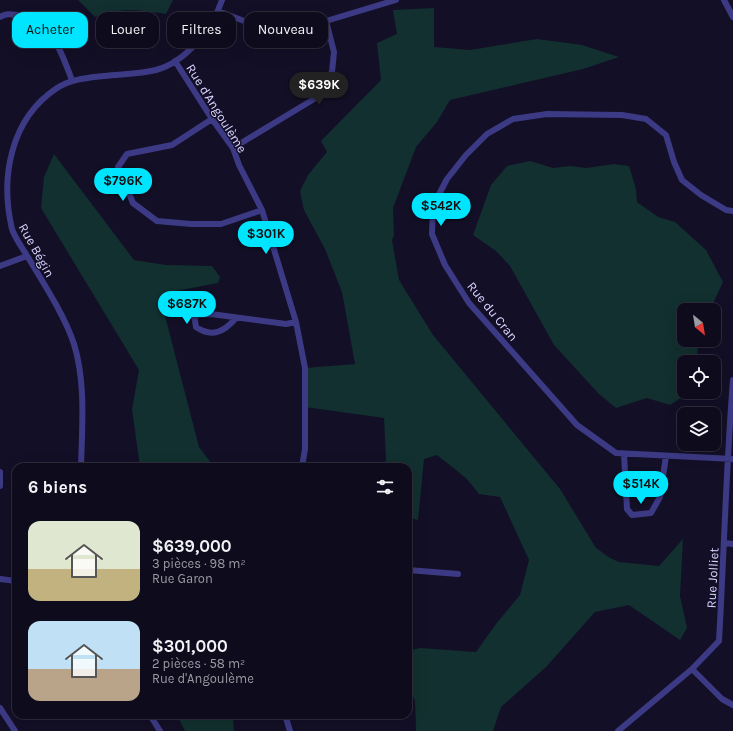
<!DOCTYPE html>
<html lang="fr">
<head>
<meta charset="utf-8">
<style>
	:root { --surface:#0e0b1c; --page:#1c1929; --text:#f1f3f6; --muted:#9b9ba3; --line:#2e2b3b; --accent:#00e5ff }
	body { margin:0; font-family:Karla,sans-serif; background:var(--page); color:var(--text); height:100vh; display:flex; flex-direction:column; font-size:15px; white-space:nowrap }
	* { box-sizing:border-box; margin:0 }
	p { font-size:13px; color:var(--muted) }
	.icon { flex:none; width:22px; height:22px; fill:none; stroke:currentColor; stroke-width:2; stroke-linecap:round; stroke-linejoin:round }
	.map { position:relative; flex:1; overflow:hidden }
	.sheet { position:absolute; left:12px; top:463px; width:400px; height:256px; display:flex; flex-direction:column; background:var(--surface); border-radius:12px; box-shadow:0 4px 16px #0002,0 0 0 1px var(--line) }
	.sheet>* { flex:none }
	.guide { position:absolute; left:12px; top:12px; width:400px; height:36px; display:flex; gap:8px }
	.needle { width:26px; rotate:150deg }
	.buttons { position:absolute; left:677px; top:303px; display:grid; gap:8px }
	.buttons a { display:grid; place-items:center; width:44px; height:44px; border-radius:8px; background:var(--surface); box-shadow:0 4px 16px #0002,0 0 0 1px var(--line); font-size:20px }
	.price { position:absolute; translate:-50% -34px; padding:0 9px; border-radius:14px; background:var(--accent); color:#111; font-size:13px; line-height:26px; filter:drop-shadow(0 1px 2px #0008) }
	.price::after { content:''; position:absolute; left:50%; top:24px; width:12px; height:9px; margin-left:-6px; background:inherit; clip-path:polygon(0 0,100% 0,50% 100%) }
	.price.selected { background:#222; color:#fff }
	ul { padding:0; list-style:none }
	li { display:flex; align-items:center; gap:12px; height:100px; padding:0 16px }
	li span { display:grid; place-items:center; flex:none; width:112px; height:80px; border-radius:12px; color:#555 }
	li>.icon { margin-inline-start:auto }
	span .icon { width:48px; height:48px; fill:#fffc; stroke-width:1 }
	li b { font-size:17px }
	h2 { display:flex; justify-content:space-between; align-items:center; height:48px; padding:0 16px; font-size:17px }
	.chip { padding:0 14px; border-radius:12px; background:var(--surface); box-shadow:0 4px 16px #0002,0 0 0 1px var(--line); font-size:14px; line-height:36px }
	.chip.selected { background:var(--accent); color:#111 }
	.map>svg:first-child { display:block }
	.green { fill:#12302f }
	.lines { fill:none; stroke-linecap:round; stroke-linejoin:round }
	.minor { stroke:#3d3a85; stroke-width:6 }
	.labels { text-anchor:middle; stroke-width:3; stroke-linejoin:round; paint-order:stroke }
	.street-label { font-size:13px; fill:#d9d4ff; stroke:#130f26 }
</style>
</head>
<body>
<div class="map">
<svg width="733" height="731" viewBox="0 0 733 731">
	<rect width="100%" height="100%" fill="#130f26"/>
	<path class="green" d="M78,0H173L166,14C139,10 121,7 95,17Z
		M434,8V47L470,50L537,39L582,45L619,57L583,69L450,100L437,122L416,147L393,208L394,235L392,240L399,280L433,335L560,489L596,548L610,558L619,562L659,566L683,539L680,596L687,628L680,640L629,605L595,612L546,667L501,707L493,731H416L415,701L408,682V651L420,648L476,652L496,624L520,595L529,560L500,497L479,494L466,478L437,455L424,459L418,520L408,517V467H384L386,459L384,418L305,407V368L355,364L342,292L325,249L304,210L300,191L308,175L327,152L321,141L381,80L377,43L397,34L393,10Z
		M54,154L134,260L166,265L212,266L220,277L218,283L171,292L164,312L199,447L214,467H140L132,409L139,370L41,208L44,177Z
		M530,161L553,168L570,166L586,168L614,164L629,166L636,189L637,202L658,217L675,222L706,250L723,282L710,310H684V340H699L696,362H684V392H690L670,405L647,398L616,408L599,394L554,345L510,266L496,251L473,235L491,185L507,166Z
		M177,715H224L233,720L234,731H185Z"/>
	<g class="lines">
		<path class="minor" d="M724,0L733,17
			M218,11L252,24L287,29L326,21L396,0
			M0,17C7,13 10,14 18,15C52,18 61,53 72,80
			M175,61L212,119L233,148L239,165L262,210L296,322L305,368V449L302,467
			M212,119L172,145L127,154L118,167L133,203L157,221L191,224H221L262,210
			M233,148L314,99L332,72L334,52L326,21
			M733,211L726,210L701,195L682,180L674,162L666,135L646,119L622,115L547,114L513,119L487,134L466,155L447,179L433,206L432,234L445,265L469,303L577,425L616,453L733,459
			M0,266L27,256
			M236,318C224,332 212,338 196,327L194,315L211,314L286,324L296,322
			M624,454L627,509L632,515L651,513L660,497L666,456
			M81,467C82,427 86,383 74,344C64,314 42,281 26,254C21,246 15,238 12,229C0,178 10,119 57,88C71,79 87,78 104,76C121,74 140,74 156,70C186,62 213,28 222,0
			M0,472V486
			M725,543L733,544
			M408,570L458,574
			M0,579L16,581
			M692,669L722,699L733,705
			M0,708L15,731
			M150,715L160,731
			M285,715L290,731
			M618,731L692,669L719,641C724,554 726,467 733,380"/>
	</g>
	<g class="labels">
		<g class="street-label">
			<text transform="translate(217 108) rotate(58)" y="5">Rue d'Angoulème</text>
			<text transform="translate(37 250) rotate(61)" y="5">Rue Bégin</text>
			<text transform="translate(493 311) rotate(51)" y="5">Rue du Cran</text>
			<text transform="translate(712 578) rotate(-87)" y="5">Rue Jolliet</text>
		</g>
	</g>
</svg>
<div class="buttons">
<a><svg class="needle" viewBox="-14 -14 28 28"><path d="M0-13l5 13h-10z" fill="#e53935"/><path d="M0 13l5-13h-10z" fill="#9b9ba3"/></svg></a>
<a><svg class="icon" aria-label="locate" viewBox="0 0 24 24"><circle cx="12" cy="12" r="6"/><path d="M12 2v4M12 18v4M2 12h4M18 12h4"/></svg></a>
<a><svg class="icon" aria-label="layers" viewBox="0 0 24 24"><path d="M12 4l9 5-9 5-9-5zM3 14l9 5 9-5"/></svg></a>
</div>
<b class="price selected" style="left:319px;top:106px">$639K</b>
<b class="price" style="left:123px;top:202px">$796K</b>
<b class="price" style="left:441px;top:227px">$542K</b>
<b class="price" style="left:266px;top:255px">$301K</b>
<b class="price" style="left:187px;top:325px">$687K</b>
<b class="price" style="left:641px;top:505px">$514K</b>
<div class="guide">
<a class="chip selected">Acheter</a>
<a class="chip">Louer</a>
<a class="chip">Filtres</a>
<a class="chip">Nouveau</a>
</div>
<section class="sheet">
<h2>6 biens<svg class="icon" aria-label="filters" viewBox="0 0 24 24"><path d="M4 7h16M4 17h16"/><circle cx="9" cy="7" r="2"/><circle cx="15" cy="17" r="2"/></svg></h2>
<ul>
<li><span style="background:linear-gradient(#dfe7d0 60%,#c2b280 0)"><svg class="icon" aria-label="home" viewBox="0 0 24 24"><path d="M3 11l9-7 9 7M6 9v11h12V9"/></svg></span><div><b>$639,000</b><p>3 pièces · 98 m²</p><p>Rue Garon</p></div></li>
<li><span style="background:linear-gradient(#bfe0f5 60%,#b9a48a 0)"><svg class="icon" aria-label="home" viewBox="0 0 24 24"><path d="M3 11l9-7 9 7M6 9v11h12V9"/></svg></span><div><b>$301,000</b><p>2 pièces · 58 m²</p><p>Rue d'Angoulème</p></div></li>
</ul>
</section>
</div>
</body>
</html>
